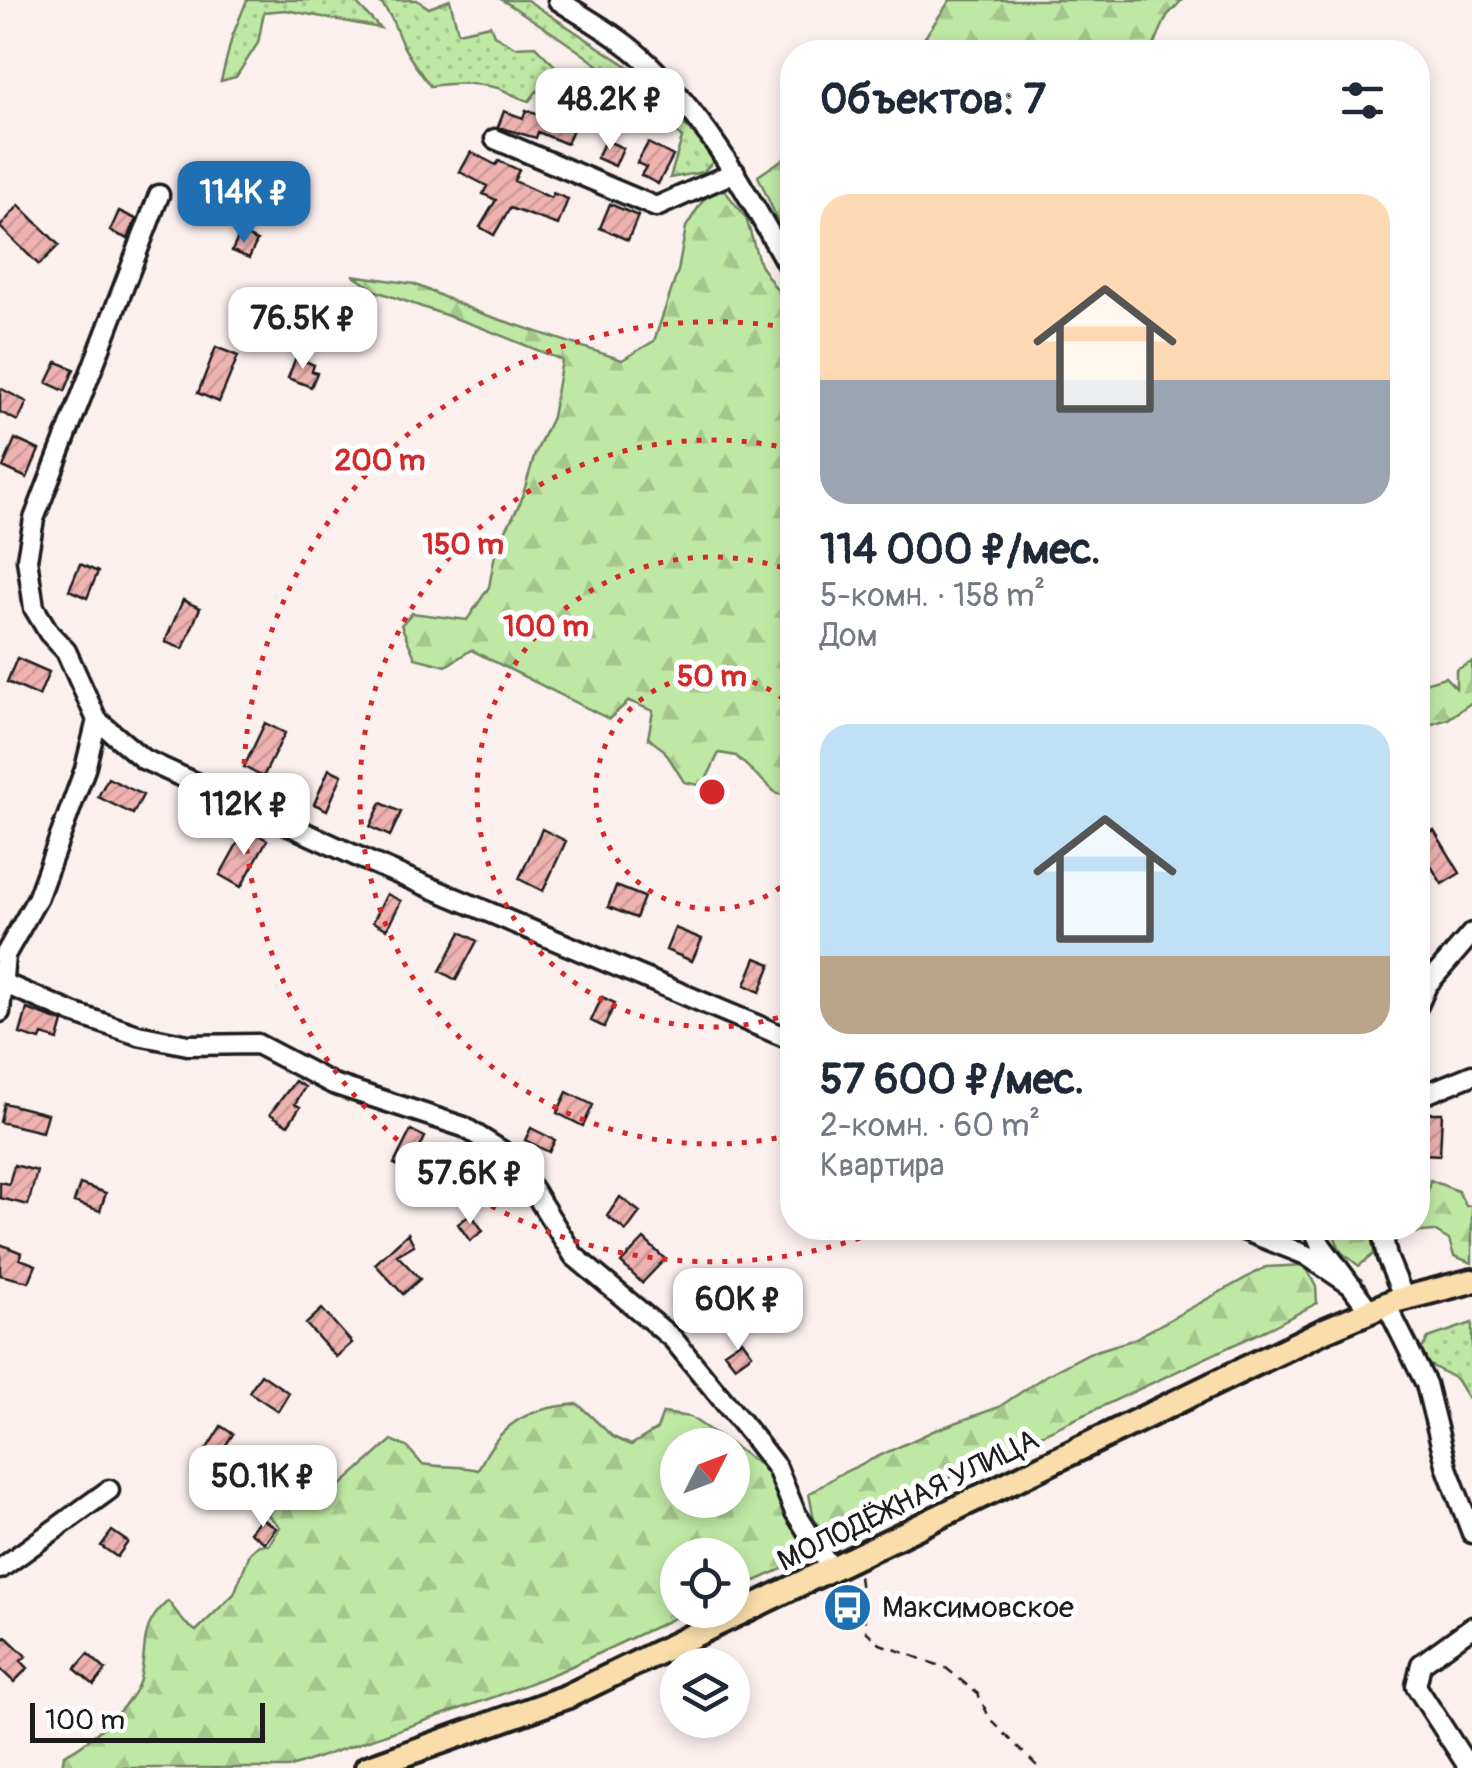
<!DOCTYPE html>
<html lang="ru">
<head>
<meta charset="utf-8">
<style>
	:root { --surface:#fff; --page:#f2f2f3; --text:#1f2937; --muted:#747a83; --accent:#1f6fb2 }
	body { margin:0; font-family:Pangolin,sans-serif; background:var(--page); color:var(--text); height:100vh; display:flex; flex-direction:column; font-size:38px; white-space:nowrap }
	* { box-sizing:border-box; margin:0 }
	p { font-size:32px; color:var(--muted) }
	.icon { flex:none; width:55px; height:55px; fill:none; stroke:currentColor; stroke-width:2; stroke-linecap:round; stroke-linejoin:round }
	.map { position:relative; flex:1; overflow:hidden }
	.drawer { position:absolute; left:780px; top:40px; width:650px; height:1200px; display:flex; flex-direction:column; background:var(--surface); border-radius:40px; box-shadow:0 5px 15px #0003 }
	.drawer>* { flex:none }
	.needle { width:65px; rotate:48deg }
	.tools { position:absolute; left:660px; top:1428px; display:grid; gap:20px }
	.tools a { display:grid; place-items:center; width:90px; height:90px; border-radius:50%; background:var(--surface); box-shadow:0 5px 15px #0003; font-size:50px }
	.scale { position:absolute; left:30px; bottom:25px; width:235px; box-sizing:border-box; padding-left:10px; border:5px solid #1c1c1c; border-top:0; font-size:28px; line-height:35px; white-space:nowrap; color:#1c1c1c; -webkit-text-stroke:8px #fff; paint-order:stroke }
	.price { position:absolute; translate:-50% -85px; padding:0 22px; border-radius:20px; background:#fff; color:#222; font-size:32px; line-height:65px; filter:drop-shadow(0 2px 5px #0008) }
	.price::after { content:''; position:absolute; left:50%; top:60px; width:30px; height:22px; margin-left:-15px; background:inherit; clip-path:polygon(0 0,100% 0,50% 100%) }
	.price.selected { background:var(--accent); color:#fff }
	ul { padding:0; list-style:none }
	li { display:grid; align-content:center; gap:20px; height:530px; padding:0 40px }
	li span { display:grid; place-items:center; height:310px; border-radius:30px; color:#555 }
	li>.icon { margin-inline-start:auto }
	span .icon { width:180px; height:180px; fill:#fffc; stroke-width:1 }
	li b { font-size:42px }
	h2 { display:flex; justify-content:space-between; align-items:center; height:120px; padding:0 40px; font-size:42px }
	.map>svg:first-child { display:block }
	.grass { fill:url(#grass-dots); stroke:#6e8260; stroke-width:2.5 }
	.forest { fill:url(#forest-firs); stroke:#6e8260; stroke-width:2.5 }
	.building { fill:url(#building-hatch); stroke:#1c1c1c; stroke-width:2.5 }
	.lines { fill:none; stroke-linecap:round; stroke-linejoin:round }
	.minor-casing { stroke:#1c1c1c; stroke-width:25 }
	.major-casing { stroke:#1c1c1c; stroke-width:30 }
	.path { stroke:#1c1c1c; stroke-width:2.5; stroke-dasharray:10 8; stroke-linecap:butt }
	.minor { stroke:#fff; stroke-width:18 }
	.major { stroke:#f9deab; stroke-width:22 }
	.ring { fill:none; stroke:#d62828; stroke-width:5; stroke-dasharray:5 10 }
	.labels { text-anchor:middle; stroke-width:10; stroke-linejoin:round; paint-order:stroke }
	.street-label { font-size:30px; fill:#1c1c1c; stroke:#fff }
	.poi-label { font-size:30px; fill:#1c1c1c; stroke:#fff; text-anchor:start }
	.centre { fill:#d62828; stroke:#fff; stroke-width:5 }
	.ring-label { font-size:30px; text-anchor:middle; font-weight:bold; fill:#d62828; stroke:#fff; stroke-width:10; stroke-linejoin:round; paint-order:stroke }
</style>
</head>
<body>
<div class="map">
<svg width="1472" height="1768" viewBox="0 0 1472 1768">
	<defs>
		<pattern id="grass-dots" width="8" height="8" patternUnits="userSpaceOnUse" patternTransform="scale(2.5)"><rect width="8" height="8" fill="#bfe8a4"/><path d="M2 2h.1M6 6h.1" fill="none" stroke="#a4c68d" stroke-width="1.8" stroke-linecap="round"/></pattern>
		<pattern id="forest-firs" width="22" height="20" patternUnits="userSpaceOnUse" patternTransform="scale(2.5)"><rect width="22" height="20" fill="#bfe8a4"/><path d="M5 1l3.5 6h-7zM16 11l3.5 6h-7z" fill="#a4c68d"/></pattern>
		<pattern id="building-hatch" width="6" height="6" patternUnits="userSpaceOnUse" patternTransform="scale(2.5)"><rect width="6" height="6" fill="#eeb2b0"/><path d="M-1 1l2-2M0 6l6-6M5 7l2-2" fill="none" stroke="#cc9897"/></pattern>
	</defs>
	<rect width="100%" height="100%" fill="#fcf0ef"/>
	<filter id="ink" filterUnits="userSpaceOnUse"><feTurbulence type="fractalNoise" baseFrequency=".01" numOctaves="2"/><feDisplacementMap in="SourceGraphic" scale="20" xChannelSelector="R" yChannelSelector="G"/><feConvolveMatrix kernelMatrix="1 2 1 2 8 2 1 2 1" color-interpolation-filters="sRGB"/></filter>
	<g filter="url(#ink)">
		<path class="grass" d="M247,0H353L380,28L286,10L264,12L258,43L236,77L221,81L232,37Z
			M378,0H417L429,8L450,0L458,32L490,25L494,35L515,47L535,46L557,68L585,82L589,96L597,99L605,109L598,116L582,120L560,104L554,93L537,91L529,101C517,98 509,92 498,88C474,82 454,82 430,86C422,75 413,63 406,51C394,31 396,18 378,0Z
			M502,0H527L638,73L716,159L703,172L670,178L682,138C628,83 567,41 502,0Z
			M1472,1323V1405L1456,1379L1417,1358L1428,1338Z"/>
		<path class="forest" d="M950,0H1182L1167,16L1151,52H915Z
			M792,153V253L758,176Z
			M722,187L746,218L760,265L792,312L791,795L777,794L736,756L719,753L703,786L684,782L664,750L648,738L653,711L629,701L609,719L471,650L446,666L415,658L401,625L412,613L467,620L489,587L496,549L521,501L535,454L552,417L562,360L480,327L376,291L352,275L414,284L480,313L622,360L654,341L678,271L686,227L703,200Z
			M1472,662V702L1448,719L1419,728L1418,690L1424,683L1445,677L1456,688V670Z
			M1430,1180L1458,1191L1466,1206H1472V1263L1454,1256L1449,1240L1434,1231L1411,1233L1410,1228H1418V1210L1426,1200Z
			M1331,1228H1370L1375,1253L1359,1266L1341,1252Z
			M1305,1265L1316,1287L1317,1303L1272,1327L949,1478L897,1512L861,1513L848,1537L831,1541L814,1519L809,1494L838,1475L933,1431L999,1407L1045,1376L1089,1353L1132,1340L1266,1267Z
			M578,1404L613,1437L631,1445L657,1429L663,1413L690,1417L732,1445H678V1500H732V1445L767,1470L781,1508L802,1535L809,1557L733,1591L732,1555H678V1610H691L563,1670L497,1696L288,1768H62L64,1755C87,1745 134,1703 140,1679C148,1644 138,1628 168,1601L185,1623L196,1631L234,1594L250,1553L259,1545H269L280,1527L268,1515L272,1507L304,1505L338,1488L392,1440L408,1448L422,1464C442,1468 459,1465 478,1470C500,1423 526,1408 578,1404Z"/>
		<path class="building" d="M526,110L573,129L567,144L538,132L536,138L498,127L504,111L523,118Z
			M605,140L623,148L615,166L597,158Z
			M648,143L673,156L658,184L641,175L646,167L637,163Z
			M471,152L496,165L499,161L519,170L514,181L551,198L553,193L568,199L558,225L510,208L494,235L480,227L496,200L483,194L487,186L460,172Z
			M610,204L638,216L628,240L600,228Z
			M19,205L59,245L39,265L0,227Z
			M119,211L136,219L128,239L110,231Z
			M240,233L257,241L249,258L232,251Z
			M216,347L238,356L219,402L198,393Z
			M296,357L314,365L312,371L317,373L311,387L288,378Z
			M57,362L74,369L65,391L47,383Z
			M0,388L27,402L18,421L0,412Z
			M15,439L39,450L27,478L3,467Z
			M80,564L98,572L87,598L69,590Z
			M183,600L200,608L183,649L165,642Z
			M17,658L49,672L39,696L7,682Z
			M265,723L285,733L263,777L244,767Z
			M329,769L342,775L327,810L314,804Z
			M108,778L143,795L133,814L98,797Z
			M381,803L401,812L390,836L370,827Z
			M246,828L267,840L241,887L220,875Z
			M542,829L566,841L543,891L519,879Z
			M1434,830L1460,873L1442,884L1418,845V840Z
			M616,886L644,897L636,918L608,907Z
			M387,894L401,901L387,929L373,922Z
			M675,928L702,939L692,961L666,950Z
			M461,932L477,941L456,980L440,971Z
			M756,958L771,964L760,992L745,985Z
			M602,997L615,1003L604,1027L591,1021Z
			M27,1009L63,1022L58,1040L42,1035L40,1040L20,1034Z
			M295,1081L305,1087L295,1104L300,1107L288,1125L270,1114Z
			M567,1092L593,1105L583,1126L557,1113Z
			M4,1103L47,1114L42,1132L0,1122Z
			M1424,1113H1442L1440,1155L1423,1154Z
			M531,1128L555,1140L549,1152L525,1140Z
			M411,1130L425,1137L409,1171L394,1164Z
			M14,1165L37,1171L28,1205L0,1198V1182L9,1184Z
			M80,1184L106,1193L100,1211L74,1202Z
			M620,1197L640,1212L626,1231L607,1216Z
			M471,1214L483,1231L470,1241L458,1224Z
			M408,1233L414,1245L397,1255L420,1279L403,1294L375,1264Z
			M644,1239L665,1259L642,1283L621,1263Z
			M0,1244L22,1253L20,1259L36,1265L29,1282L0,1275Z
			M322,1309L352,1343L336,1357L306,1324Z
			M742,1340L752,1354L735,1366L724,1352Z
			M261,1374L289,1393L278,1411L249,1392Z
			M221,1426L233,1434L218,1457L206,1450Z
			M261,1518L276,1528L265,1543L250,1532Z
			M112,1531L128,1542L117,1557L101,1546Z
			M6,1637L26,1656L21,1661L28,1668L14,1682L0,1669V1643Z
			M88,1654L106,1670L94,1685L75,1669Z"/>
		<g class="lines">
			<defs>
				<path id="minor" d="M558,0C585,18 617,35 641,57C708,118 748,195 792,273
					M495,139L656,207L735,172
					M159,195L34,519L27,559L34,608L49,633L66,651L97,720L143,759L365,860L792,1040
					M3,983L73,1013L138,1035L188,1045L257,1044L333,1084L464,1127L502,1151L533,1190L574,1256L673,1339L749,1432L777,1468L795,1512L832,1570
					M1418,1005L1427,985L1472,933
					M0,1012L5,955L37,899L85,769L97,720
					M1418,1097L1472,1075
					M1238,1228L1306,1255L1352,1286
					M1313,1228L1321,1245L1370,1311
					M1381,1228L1387,1257L1404,1298
					M1386,1304L1426,1384L1447,1468L1472,1533
					M0,1569L109,1490
					M1469,1768L1416,1686L1421,1664L1472,1627"/>
				<path id="major" d="M367,1768L566,1697L1325,1330L1394,1301L1472,1281"/>
			</defs>
			<use href="#minor" class="minor-casing"/>
			<use href="#major" class="major-casing"/>
			<path class="path" d="M859,1576L866,1631L880,1644L946,1668L978,1694L990,1719L1039,1768"/>
			<use href="#minor" class="minor"/>
			<use href="#major" class="major"/>
		</g>
	</g>
	<g class="ring">
		<path d="M792 878A117 117 0 1 1 792 706"/>
		<path d="M792 1013A235 235 0 1 1 792 571"/>
		<path d="M791 1135A352 352 0 1 1 791 449"/>
		<path d="M888 1228A470 470 0 1 1 790 328"/>
	</g>
	<defs>
		<symbol id="bus-disc" viewBox="-11 -11 22 22"><circle r="9.5" fill="#1f6fb2" stroke="#fff"/><path d="M-5-6H5V4H4V6H2V4H-2V6H-4V4H-5ZM-3.5-4V0h7V-4ZM-3.5 1.2v1.5H-2V1.2ZM2 1.2v1.5H3.5V1.2Z" fill="#fff"/></symbol>
	</defs>
	<g fill-rule="evenodd">
		<use href="#bus-disc" x="820" y="1580" width="55" height="55"/>
	</g>
	<g class="labels">
		<g class="street-label">
			<text transform="translate(908 1500) rotate(-26)" y="10">МОЛОДЁЖНАЯ УЛИЦА</text>
		</g>
		<g class="poi-label">
			<text x="882" y="1617">Максимовское</text>
		</g>
	</g>
	<circle cx="712" cy="792" r="15" class="centre"/>
	<g class="ring-label">
		<text x="380" y="470">200 m</text>
		<text x="463" y="554">150 m</text>
		<text x="546" y="636">100 m</text>
		<text x="712" y="686">50 m</text>
	</g>
</svg>
<div class="tools">
<a><svg class="needle" viewBox="-14 -14 28 28"><path d="M0-13l5 13h-10z" fill="#e53935"/><path d="M0 13l5-13h-10z" fill="#747a83"/></svg></a>
<a><svg class="icon" aria-label="locate" viewBox="0 0 24 24"><circle cx="12" cy="12" r="6"/><path d="M12 2v4M12 18v4M2 12h4M18 12h4"/></svg></a>
<a><svg class="icon" aria-label="layers" viewBox="0 0 24 24"><path d="M12 4l9 5-9 5-9-5zM3 14l9 5 9-5"/></svg></a>
</div>
<div class="scale">100 m</div>
<b class="price" style="left:610px;top:153px">48.2K ₽</b>
<b class="price selected" style="left:244px;top:246px">114K ₽</b>
<b class="price" style="left:303px;top:372px">76.5K ₽</b>
<b class="price" style="left:244px;top:858px">112K ₽</b>
<b class="price" style="left:470px;top:1227px">57.6K ₽</b>
<b class="price" style="left:738px;top:1353px">60K ₽</b>
<b class="price" style="left:263px;top:1530px">50.1K ₽</b>
<section class="drawer">
<h2>Объектов: 7<svg class="icon" aria-label="filters" viewBox="0 0 24 24"><path d="M4 7h16M4 17h16"/><circle cx="9" cy="7" r="2"/><circle cx="15" cy="17" r="2"/></svg></h2>
<ul>
<li><span style="background:linear-gradient(#ffd9b3 60%,#9aa5b1 0)"><svg class="icon" aria-label="home" viewBox="0 0 24 24"><path d="M3 11l9-7 9 7M6 9v11h12V9"/></svg></span><div><b>114 000 ₽/мес.</b><p>5-комн. · 158 m²</p><p>Дом</p></div></li>
<li><span style="background:linear-gradient(#bfe0f5 75%,#b9a48a 0)"><svg class="icon" aria-label="home" viewBox="0 0 24 24"><path d="M3 11l9-7 9 7M6 9v11h12V9"/></svg></span><div><b>57 600 ₽/мес.</b><p>2-комн. · 60 m²</p><p>Квартира</p></div></li>
</ul>
</section>
</div>
</body>
</html>
